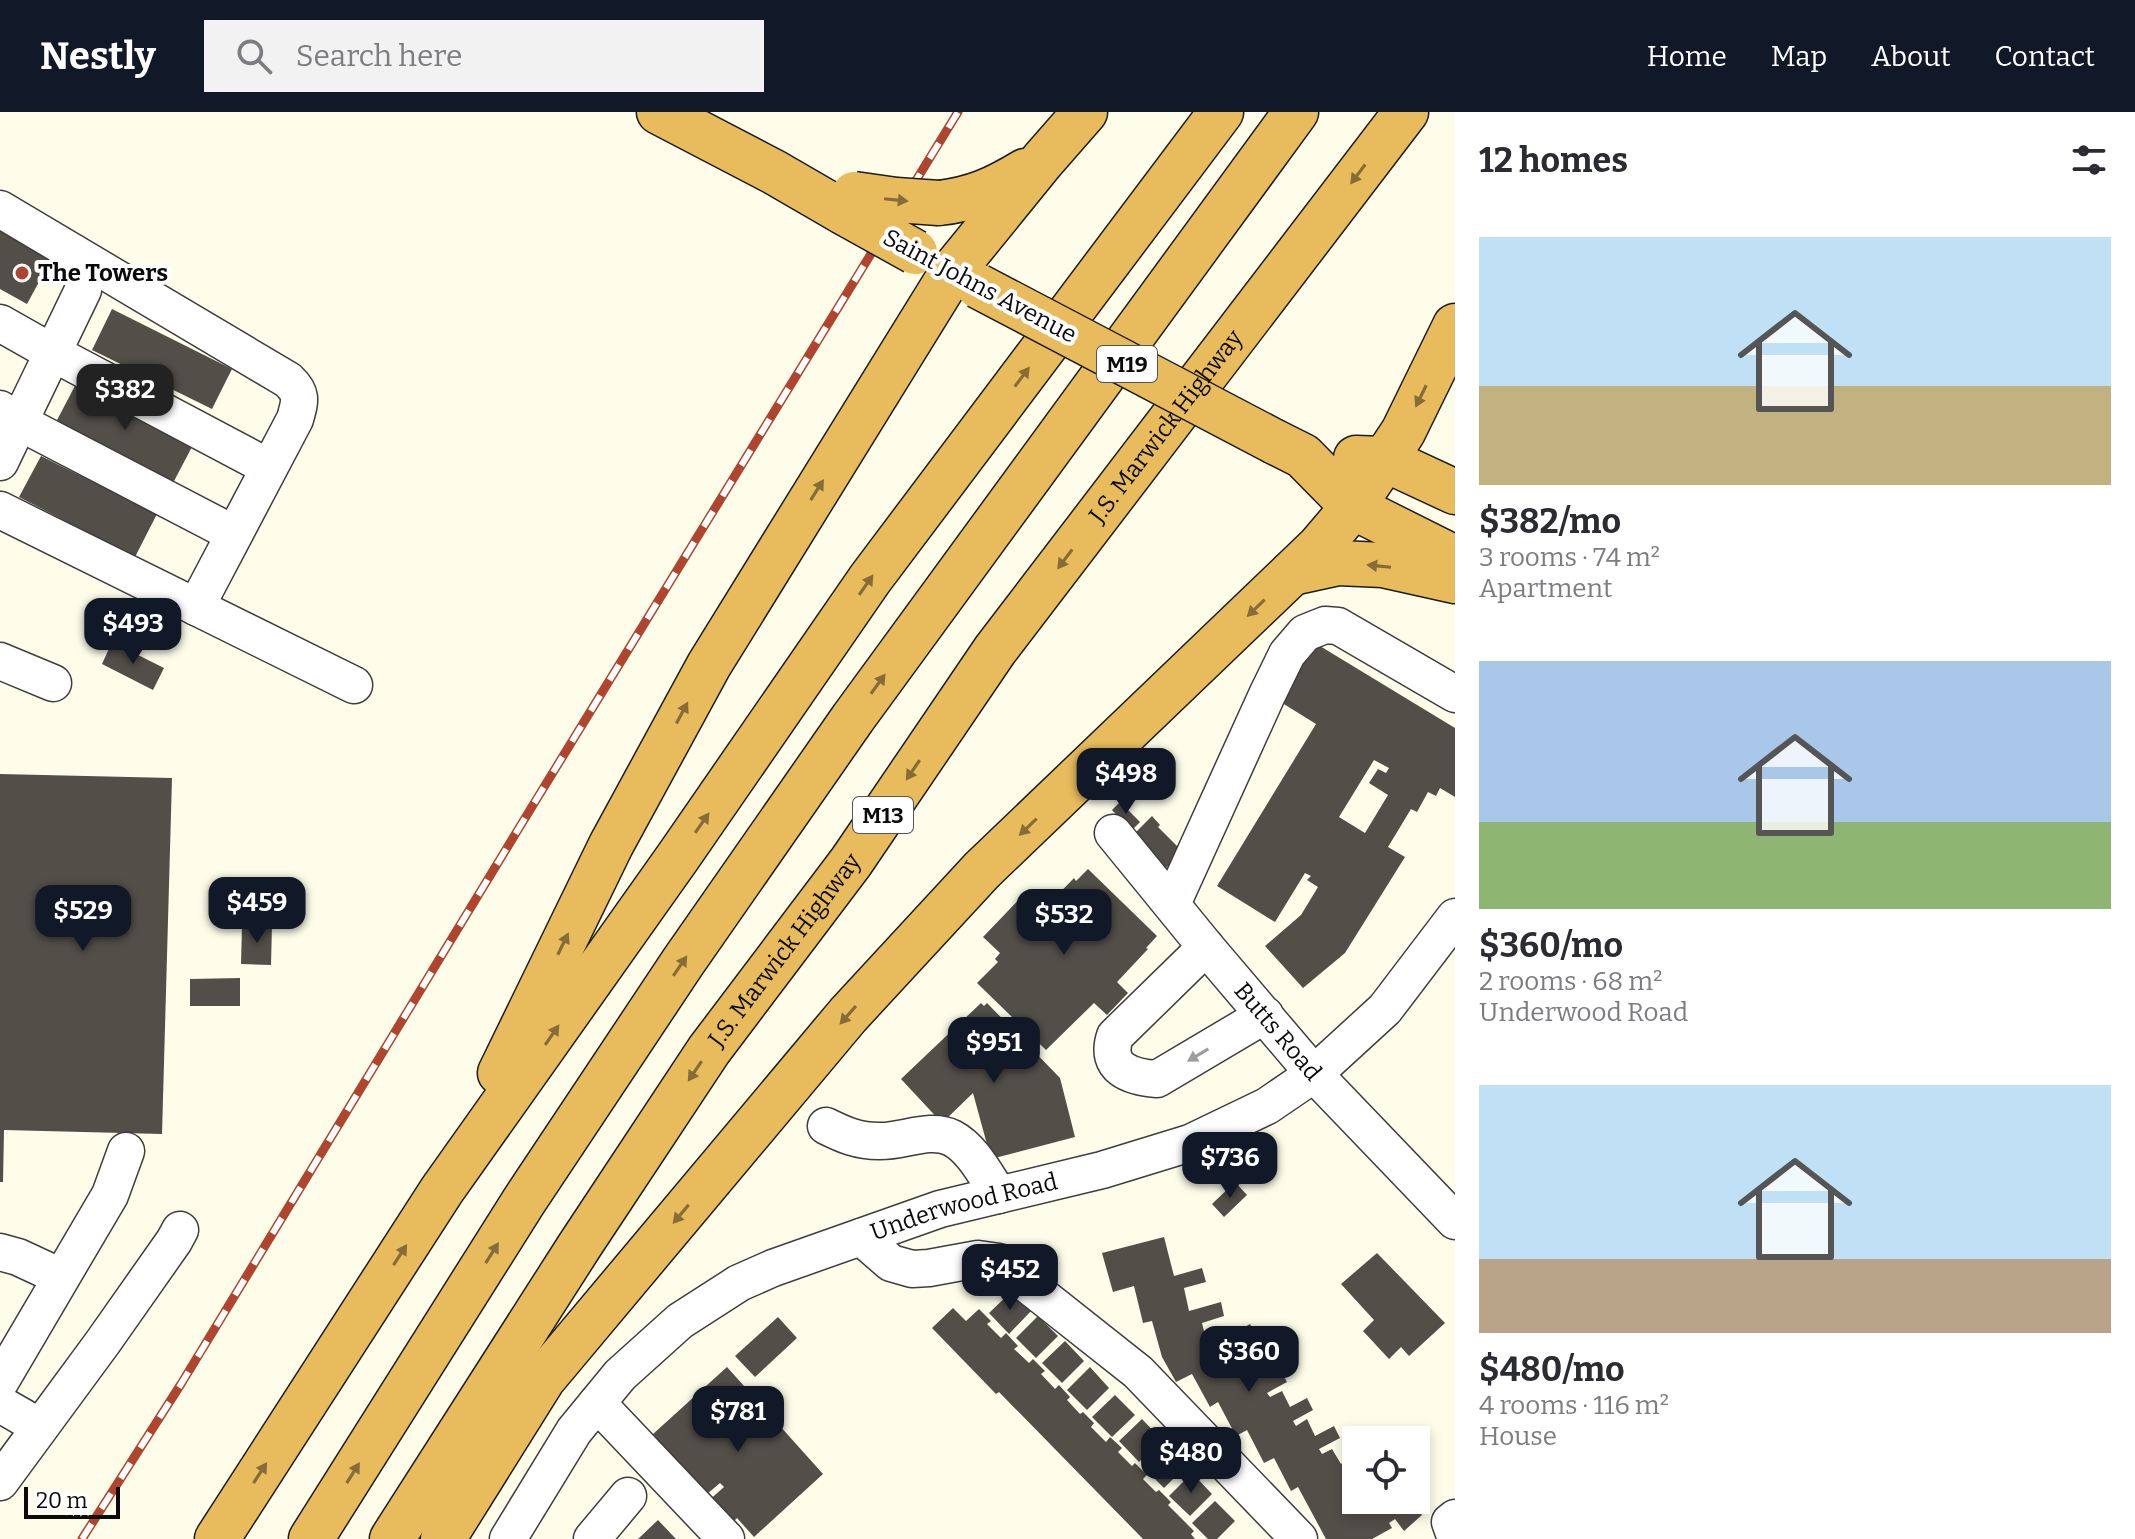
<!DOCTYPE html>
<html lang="en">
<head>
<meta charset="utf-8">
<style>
	:root { --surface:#fff; --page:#f2f2f3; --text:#2b2b33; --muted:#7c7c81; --accent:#111827 }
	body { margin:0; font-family:Bitter,serif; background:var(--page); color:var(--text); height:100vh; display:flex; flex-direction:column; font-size:30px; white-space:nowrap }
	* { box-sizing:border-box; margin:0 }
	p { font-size:26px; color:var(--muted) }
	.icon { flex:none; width:44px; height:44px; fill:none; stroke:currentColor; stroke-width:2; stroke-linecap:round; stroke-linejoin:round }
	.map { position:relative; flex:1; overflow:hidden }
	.panel { display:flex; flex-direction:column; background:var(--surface); width:680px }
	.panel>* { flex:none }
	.controls { position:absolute; left:1342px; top:1314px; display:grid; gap:16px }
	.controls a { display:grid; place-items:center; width:88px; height:88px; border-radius:0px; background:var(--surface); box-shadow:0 4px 12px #0003; font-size:40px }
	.scale { position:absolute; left:24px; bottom:20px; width:96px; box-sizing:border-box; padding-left:8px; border:4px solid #0b0b0b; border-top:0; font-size:22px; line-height:28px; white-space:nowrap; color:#0b0b0b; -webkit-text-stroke:6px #fff; paint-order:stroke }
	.price { position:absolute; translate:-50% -68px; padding:0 18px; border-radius:16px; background:var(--accent); color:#fff; font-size:26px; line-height:52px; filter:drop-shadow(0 2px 4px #0008) }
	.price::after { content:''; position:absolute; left:50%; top:48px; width:24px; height:18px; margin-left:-12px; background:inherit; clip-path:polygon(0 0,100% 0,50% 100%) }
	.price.current { background:#222; color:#fff }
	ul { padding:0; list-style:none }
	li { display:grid; align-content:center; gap:16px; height:424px; padding:0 24px }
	li span { display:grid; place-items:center; height:248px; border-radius:0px; color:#555 }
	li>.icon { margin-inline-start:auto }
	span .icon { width:144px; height:144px; fill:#fffc; stroke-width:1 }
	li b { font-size:34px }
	h2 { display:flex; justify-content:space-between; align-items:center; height:96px; padding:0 24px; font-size:34px }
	header { display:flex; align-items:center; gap:48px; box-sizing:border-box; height:112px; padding:0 40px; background:var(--accent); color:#fff }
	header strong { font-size:38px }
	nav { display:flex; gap:44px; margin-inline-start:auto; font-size:28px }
	.search { width:560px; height:72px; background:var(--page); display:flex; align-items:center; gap:20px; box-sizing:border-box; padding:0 28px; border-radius:0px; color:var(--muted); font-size:30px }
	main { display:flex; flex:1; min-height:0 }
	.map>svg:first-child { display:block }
	.building { fill:#524e48; fill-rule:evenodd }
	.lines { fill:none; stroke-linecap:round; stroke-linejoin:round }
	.minor-casing { stroke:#3e3e3e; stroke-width:39 }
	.highway-casing { stroke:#1c1c1c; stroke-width:47 }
	.minor { stroke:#fff; stroke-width:36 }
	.highway { stroke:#e8bc5d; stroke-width:44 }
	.rail-casing { stroke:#af452f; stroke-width:9 }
	.rail { stroke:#fff; stroke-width:6; stroke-dasharray:18; stroke-linecap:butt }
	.highway-bridge-casing { stroke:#1c1c1c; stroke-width:47; stroke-linecap:butt }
	.highway-bridge { stroke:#e8bc5d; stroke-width:44 }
	.oneway { fill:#856c38 }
	.oneway2 { fill:#9d9d9d }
	.poi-dot { fill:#af452f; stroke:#fff; stroke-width:3 }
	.labels { text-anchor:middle; stroke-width:8; stroke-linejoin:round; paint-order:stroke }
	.shield { fill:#fff; stroke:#545454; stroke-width:2 }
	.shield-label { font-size:22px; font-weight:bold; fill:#0b0b0b }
	.poi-label { font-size:24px; font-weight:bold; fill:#0b0b0b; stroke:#fff; text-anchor:start }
	.street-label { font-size:24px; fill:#0b0b0b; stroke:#fff }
</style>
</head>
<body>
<header>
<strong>Nestly</strong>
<div class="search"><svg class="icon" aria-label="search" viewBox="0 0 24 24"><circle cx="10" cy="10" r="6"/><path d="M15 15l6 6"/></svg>Search here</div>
<nav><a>Home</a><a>Map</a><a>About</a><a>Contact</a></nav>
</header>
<main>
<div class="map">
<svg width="1455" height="1427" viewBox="0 0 1455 1427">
	<rect width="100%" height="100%" fill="#fdfdea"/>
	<path class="building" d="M0,118L52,146L27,192L0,177Z
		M112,197L232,257L212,297L92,238Z
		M77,270L194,331L173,371L56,310Z
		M41,344L157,402L135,445L19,385Z
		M112,530L164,556L153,578L102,552Z
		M1315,531L1455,616V685L1440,676L1436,684L1428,680L1417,700L1411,697L1388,735L1405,745L1345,841L1303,876L1265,834L1301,803L1318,775L1307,768L1311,764L1305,761L1275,810L1217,774L1316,612L1279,589ZM1374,648L1389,656L1386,661L1378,657L1369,671L1388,683L1365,721L1339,705Z
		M0,662L172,666L162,1022L4,1018L3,1070H0Z
		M1120,690L1140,710L1131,719L1112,698Z
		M1152,704L1160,713L1158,715L1183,740L1164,758L1132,724Z
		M1088,757L1157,824L1146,836L1148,837L1117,870L1128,881L1107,903L1094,891L1046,938L977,871L998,850L995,847L1000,841L983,825L1029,777L1046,795L1074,766L1076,769Z
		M242,813H272L271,853L241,852Z
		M240,866V894H190V867Z
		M981,891L984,894L987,891L1060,966L1075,1025L991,1047L973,981L942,1011L901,967Z
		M1235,1070L1247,1083L1224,1105L1212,1092Z
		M1164,1125L1174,1164L1202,1156L1206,1170L1184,1176L1189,1199L1221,1190L1224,1204L1202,1211L1207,1232L1219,1230L1250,1212L1258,1227L1253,1229L1260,1242L1240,1252L1242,1256L1255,1249L1263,1266L1280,1257L1287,1270L1267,1281L1270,1285L1282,1279L1290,1295L1307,1286L1313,1298L1293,1309L1296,1314L1307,1307L1315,1324L1334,1314L1340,1326L1319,1337L1322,1342L1332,1337L1341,1352L1356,1344V1362L1347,1367L1356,1384V1388H1401L1406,1394L1410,1389L1422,1403L1404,1419L1395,1407L1389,1411L1392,1416L1372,1427H1326L1298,1375L1291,1379L1274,1346L1264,1351L1247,1318L1236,1324L1218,1290L1210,1295L1192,1262L1176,1270L1162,1245L1152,1209L1143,1211L1134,1174L1113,1180L1102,1141Z
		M1377,1141L1445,1211L1409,1244L1401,1235L1389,1247L1363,1219L1374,1208L1341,1172Z
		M1012,1179L1031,1199L1009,1222L989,1201Z
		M953,1196L966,1209L979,1197L991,1209L987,1212L1001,1226L1006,1221L1018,1234L1014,1237L1029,1251L1033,1247L1045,1259L1041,1262L1055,1277L1059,1273L1070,1285L1067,1288L1080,1302L1083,1300L1094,1311L1091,1315L1106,1330L1110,1325L1122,1336L1118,1340L1132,1354L1135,1351L1147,1363L1143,1367L1156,1380L1159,1378L1171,1390L1168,1393L1194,1419L1191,1422L1195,1427H1143L999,1280L996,1282L932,1216Z
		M1038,1204L1058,1224L1036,1246L1016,1226Z
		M778,1205L797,1226L755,1265L735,1244Z
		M1065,1229L1084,1249L1062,1271L1042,1251Z
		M727,1255L823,1362L754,1425L737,1406L728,1415L706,1391L724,1375L720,1371L707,1382L653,1322Z
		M1090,1255L1109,1276L1087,1298L1067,1278Z
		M1115,1283L1135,1303L1112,1325L1092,1305Z
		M1142,1307L1162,1328L1139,1350L1119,1329Z
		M1166,1334L1186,1354L1164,1376L1144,1356Z
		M1192,1361L1212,1382L1190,1404L1169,1384Z
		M1215,1389L1235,1409L1217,1427H1208L1192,1411Z
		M658,1408L676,1427H638Z"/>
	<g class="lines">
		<defs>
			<g id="minor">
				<path d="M0,97L74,141L82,155L84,167L83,178L0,350"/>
				<path d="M74,141L288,268C303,282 300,289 295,307L196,495"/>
				<path d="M0,211L53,241L268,355"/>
				<path d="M0,297L19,310L234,422"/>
				<path d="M0,398L354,573"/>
				<path d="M0,549L53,571"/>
				<path id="s1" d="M1113,721L1206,835L1314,962L1455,1109"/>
				<path d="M1172,792L1267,583L1287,542L1305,521L1325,513L1338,514L1455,582"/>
				<path d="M1206,835L1115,924C1104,957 1131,965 1157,967L1265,903"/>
				<path d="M826,1014C844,1023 858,1029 879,1029C902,1030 930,1015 952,1026C973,1037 986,1064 999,1083"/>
				<path d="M861,1125L891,1151L912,1157L929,1156L978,1147L999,1150L1138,1260L1299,1427"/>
				<path d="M0,1140L18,1145L61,1165"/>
				<path d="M0,1270L110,1083L126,1039"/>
				<path d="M597,1291L726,1427"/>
				<path d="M0,1292L40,1315"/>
				<path d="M0,1370L103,1230L174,1129L180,1118"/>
				<path d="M1455,1406L1450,1410L1455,1424"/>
				<path id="s2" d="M508,1427L574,1319L620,1263L680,1209L739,1171L773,1156L940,1097L1102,1058L1190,1031L1267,994L1314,962L1385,897L1455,805"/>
				<path d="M592,1427L628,1384"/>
			</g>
			<g id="highway">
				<path d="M659,0L774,60L843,100"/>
				<path d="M939,91C974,87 995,77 1025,59"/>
				<path d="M1275,330L1303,344L1353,395L1455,446"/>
				<path d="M1356,346L1384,347L1455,380"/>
				<path d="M1292,461L1338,451L1383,453L1455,469"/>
				<path d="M500,961L611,733L709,553L952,160L1043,48L1085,0"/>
				<path d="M217,1427L442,1078L678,745L870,467L1221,0"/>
				<path d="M311,1427L524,1089L683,850L853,606L1296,0"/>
				<path id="s3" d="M392,1427L580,1133L709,938L851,750L995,538L1406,0"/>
				<path d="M443,1427L543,1267L848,903L982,758L1319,435L1353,395L1403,320L1455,214"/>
			</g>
		</defs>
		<use href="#minor" class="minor-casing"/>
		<use href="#highway" class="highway-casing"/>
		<use href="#minor" class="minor"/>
		<use href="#highway" class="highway"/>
		<defs>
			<path id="rail" d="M82,1427L181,1272L533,693L958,0"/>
		</defs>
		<use href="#rail" class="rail-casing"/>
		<use href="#rail" class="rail"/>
		<defs>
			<path id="highway-bridge" d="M854,82L896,88L939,91
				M843,100L915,140
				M978,174L1275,330"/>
		</defs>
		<use href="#highway-bridge" class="highway-bridge-casing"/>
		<use href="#highway-bridge" class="highway-bridge"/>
	</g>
	<defs><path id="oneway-solid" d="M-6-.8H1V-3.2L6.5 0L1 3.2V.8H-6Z" transform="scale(2)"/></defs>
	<g class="oneway">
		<use href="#oneway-solid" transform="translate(1358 62) rotate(127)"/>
		<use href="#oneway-solid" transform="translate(896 88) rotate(6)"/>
		<use href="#oneway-solid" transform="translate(1022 265) rotate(-53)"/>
		<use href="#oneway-solid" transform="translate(1421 284) rotate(116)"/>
		<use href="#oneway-solid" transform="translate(817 378) rotate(-58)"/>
		<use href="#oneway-solid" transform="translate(1065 447) rotate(127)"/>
		<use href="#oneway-solid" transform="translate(1379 454) rotate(-174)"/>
		<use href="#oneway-solid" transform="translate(866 473) rotate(-55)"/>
		<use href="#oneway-solid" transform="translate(1256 496) rotate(136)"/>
		<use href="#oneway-solid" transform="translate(878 572) rotate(-54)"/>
		<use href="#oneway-solid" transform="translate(682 601) rotate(-62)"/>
		<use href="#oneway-solid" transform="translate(913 658) rotate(124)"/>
		<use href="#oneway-solid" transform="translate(702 711) rotate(-55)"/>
		<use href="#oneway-solid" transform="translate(1028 715) rotate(136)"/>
		<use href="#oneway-solid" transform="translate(563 832) rotate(-64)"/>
		<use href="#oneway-solid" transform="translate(680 854) rotate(-56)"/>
		<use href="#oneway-solid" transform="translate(848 903) rotate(131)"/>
		<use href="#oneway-solid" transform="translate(552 923) rotate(-55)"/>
		<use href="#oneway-solid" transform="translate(695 959) rotate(124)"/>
		<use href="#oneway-solid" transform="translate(681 1102) rotate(130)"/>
		<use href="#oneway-solid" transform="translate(492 1141) rotate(-58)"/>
		<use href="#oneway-solid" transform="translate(400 1143) rotate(-57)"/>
		<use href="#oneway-solid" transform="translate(260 1361) rotate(-57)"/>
		<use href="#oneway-solid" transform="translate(353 1361) rotate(-58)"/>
	</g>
	<use class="oneway2" href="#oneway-solid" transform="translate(1198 943) rotate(149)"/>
	<circle class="poi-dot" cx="22" cy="161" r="8"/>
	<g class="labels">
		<g class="shield">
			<rect x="1097" y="234" width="60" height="36" rx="6"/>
			<rect x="853" y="685" width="60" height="36" rx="6"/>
		</g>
		<g class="shield-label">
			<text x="1127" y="260">M19</text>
			<text x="883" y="711">M13</text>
		</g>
		<g class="poi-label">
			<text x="38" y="169">The Towers</text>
		</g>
		<g class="street-label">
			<text transform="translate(980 174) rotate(28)" y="8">Saint Johns Avenue</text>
			<text dy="8" stroke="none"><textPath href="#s3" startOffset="1356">J.S. Marwick Highway</textPath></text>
			<text dy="8" stroke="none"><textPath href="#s3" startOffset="708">J.S. Marwick Highway</textPath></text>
			<text dy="8" stroke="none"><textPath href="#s1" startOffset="258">Butts Road</textPath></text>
			<text dy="8" stroke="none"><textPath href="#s2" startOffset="588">Underwood Road</textPath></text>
		</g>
	</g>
</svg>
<div class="controls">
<a><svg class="icon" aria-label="locate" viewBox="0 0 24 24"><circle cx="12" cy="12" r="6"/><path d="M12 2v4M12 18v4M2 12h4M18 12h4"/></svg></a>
</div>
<div class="scale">20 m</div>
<b class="price current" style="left:125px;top:320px">$382</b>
<b class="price" style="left:133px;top:554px">$493</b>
<b class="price" style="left:1126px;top:704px">$498</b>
<b class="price" style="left:257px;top:833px">$459</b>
<b class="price" style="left:83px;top:841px">$529</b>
<b class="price" style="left:1064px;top:845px">$532</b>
<b class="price" style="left:994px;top:973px">$951</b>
<b class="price" style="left:1230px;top:1088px">$736</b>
<b class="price" style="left:1010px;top:1200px">$452</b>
<b class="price" style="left:1249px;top:1282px">$360</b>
<b class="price" style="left:738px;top:1342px">$781</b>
<b class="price" style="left:1191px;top:1383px">$480</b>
</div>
<section class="panel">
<h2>12 homes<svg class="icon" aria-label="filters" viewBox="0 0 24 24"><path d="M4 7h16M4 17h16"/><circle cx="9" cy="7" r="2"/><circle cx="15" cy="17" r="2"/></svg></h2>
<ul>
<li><span style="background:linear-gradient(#bfe0f5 60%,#c2b280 0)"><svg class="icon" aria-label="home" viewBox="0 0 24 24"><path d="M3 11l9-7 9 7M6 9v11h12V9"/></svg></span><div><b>$382/mo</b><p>3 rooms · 74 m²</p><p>Apartment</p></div></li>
<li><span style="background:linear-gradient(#a9c7e8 65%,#8fb573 0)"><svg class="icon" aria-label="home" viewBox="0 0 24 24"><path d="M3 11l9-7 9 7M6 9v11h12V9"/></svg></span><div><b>$360/mo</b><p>2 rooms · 68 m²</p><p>Underwood Road</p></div></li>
<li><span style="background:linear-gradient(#bfe0f5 70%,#b9a48a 0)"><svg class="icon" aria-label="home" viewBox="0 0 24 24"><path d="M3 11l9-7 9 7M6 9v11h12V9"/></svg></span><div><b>$480/mo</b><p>4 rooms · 116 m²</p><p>House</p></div></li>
</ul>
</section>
</main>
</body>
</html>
